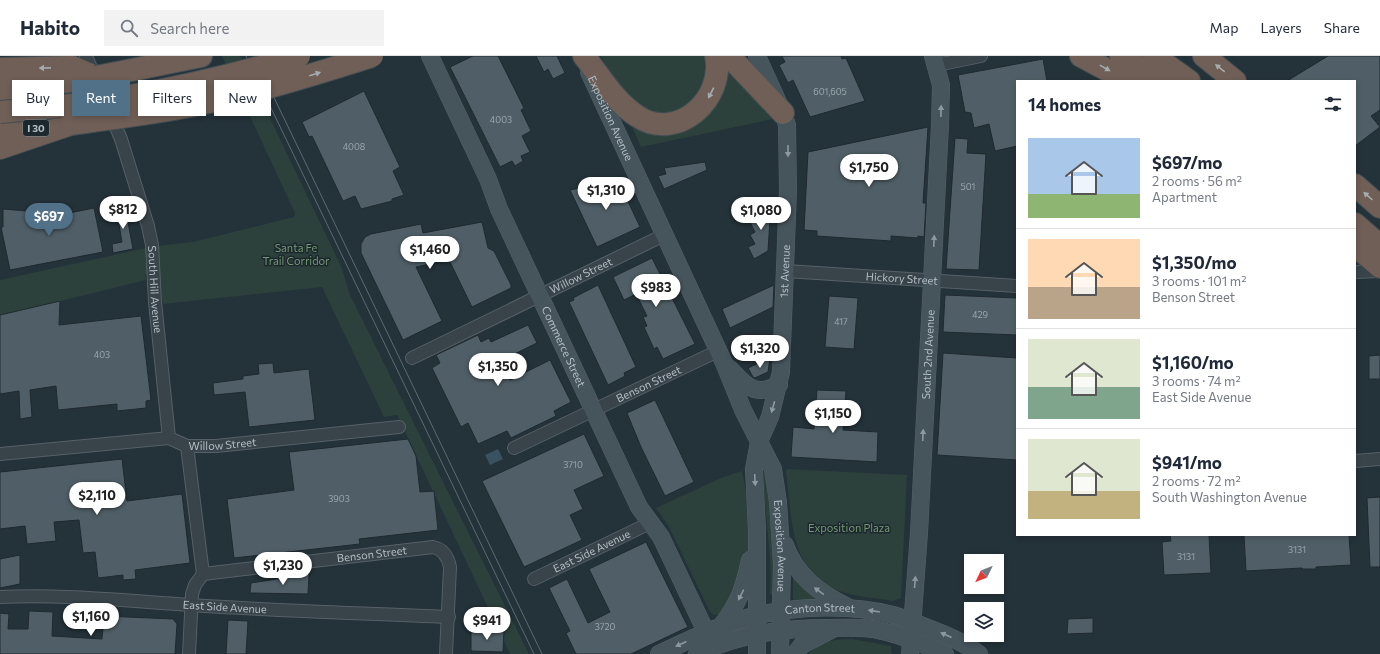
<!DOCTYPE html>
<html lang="en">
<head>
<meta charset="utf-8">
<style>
	:root { --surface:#fff; --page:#f2f2f3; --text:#1f2937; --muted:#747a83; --line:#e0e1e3; --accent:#517189 }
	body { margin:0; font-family:Commissioner,sans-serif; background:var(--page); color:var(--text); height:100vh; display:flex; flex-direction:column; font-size:15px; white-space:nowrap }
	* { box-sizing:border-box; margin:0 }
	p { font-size:13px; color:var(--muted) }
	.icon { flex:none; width:22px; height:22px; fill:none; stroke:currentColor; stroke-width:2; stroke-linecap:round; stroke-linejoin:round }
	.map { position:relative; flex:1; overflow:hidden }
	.drawer { position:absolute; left:1016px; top:24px; width:340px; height:456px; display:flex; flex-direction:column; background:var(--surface); border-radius:0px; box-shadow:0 2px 6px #0003 }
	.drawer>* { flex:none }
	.hud { position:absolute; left:12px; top:24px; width:380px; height:36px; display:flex; gap:8px }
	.needle { width:26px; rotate:227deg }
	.controls { position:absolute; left:964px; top:498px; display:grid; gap:8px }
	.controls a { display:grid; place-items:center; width:40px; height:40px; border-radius:0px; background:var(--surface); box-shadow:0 2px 6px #0003; font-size:20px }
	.price { position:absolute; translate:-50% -34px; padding:0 9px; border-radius:14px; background:#fff; color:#222; font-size:13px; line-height:26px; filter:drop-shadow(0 1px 2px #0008) }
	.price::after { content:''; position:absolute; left:50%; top:24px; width:12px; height:9px; margin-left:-6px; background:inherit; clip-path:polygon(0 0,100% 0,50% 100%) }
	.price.current { background:var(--accent); color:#fff }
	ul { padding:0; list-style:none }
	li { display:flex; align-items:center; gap:12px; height:100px; padding:0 12px }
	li+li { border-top:1px solid var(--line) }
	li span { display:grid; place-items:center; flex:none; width:112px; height:80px; border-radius:0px; color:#555 }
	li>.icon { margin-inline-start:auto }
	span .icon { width:48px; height:48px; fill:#fffc; stroke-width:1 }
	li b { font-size:17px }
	h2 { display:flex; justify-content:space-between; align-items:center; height:48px; padding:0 12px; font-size:17px }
	.pill { padding:0 14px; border-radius:0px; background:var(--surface); box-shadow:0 2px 6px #0003; font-size:14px; line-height:36px }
	.pill.current { background:var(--accent); color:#fff }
	header { display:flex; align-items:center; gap:24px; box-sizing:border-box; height:56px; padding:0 20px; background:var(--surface); border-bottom:1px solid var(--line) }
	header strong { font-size:19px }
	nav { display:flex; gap:22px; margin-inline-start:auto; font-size:14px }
	.search { width:280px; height:36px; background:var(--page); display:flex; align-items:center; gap:10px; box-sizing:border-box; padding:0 14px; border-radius:0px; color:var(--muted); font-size:15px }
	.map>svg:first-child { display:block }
	.green { fill:#2c413c }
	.water { fill:#3a525f }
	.building { fill:#505f67; stroke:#1f2a30 }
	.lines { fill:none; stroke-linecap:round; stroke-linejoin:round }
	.street-casing { stroke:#566167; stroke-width:14 }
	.secondary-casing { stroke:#566167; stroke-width:18 }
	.highway-casing { stroke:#434e54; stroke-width:24 }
	.street { stroke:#38434a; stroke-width:12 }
	.secondary { stroke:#46545c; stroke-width:17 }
	.highway { stroke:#6f5f56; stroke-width:22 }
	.tram { stroke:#5c6b72; stroke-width:1 }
	.highway-bridge-casing { stroke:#434e54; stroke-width:24; stroke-linecap:butt }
	.highway-bridge { stroke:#6f5f56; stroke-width:22 }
	.oneway { fill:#a5abaf }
	.oneway2 { fill:#8d99a0 }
	.labels { text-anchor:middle; stroke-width:3; stroke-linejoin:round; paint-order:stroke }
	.number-label { font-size:9px; fill:#9aa6ae }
	.shield { fill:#1d282e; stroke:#869198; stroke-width:1 }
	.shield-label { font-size:10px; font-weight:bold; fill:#b3bec5 }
	.street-label { font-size:11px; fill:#b3bec5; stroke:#1d282e }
	.park-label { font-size:11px; fill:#749973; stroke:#1d282e }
</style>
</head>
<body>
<header>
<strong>Habito</strong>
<div class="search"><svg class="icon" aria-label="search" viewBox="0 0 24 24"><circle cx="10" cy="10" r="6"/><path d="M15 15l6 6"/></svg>Search here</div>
<nav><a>Map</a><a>Layers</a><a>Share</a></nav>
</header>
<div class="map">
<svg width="1380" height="598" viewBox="0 0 1380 598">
	<rect width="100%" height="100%" fill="#243239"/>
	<path class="green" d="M222,0H240L341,210L350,239L529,598H510L397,359L384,361L322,231L163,248L157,216L145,219L146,224L0,260V224L146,192L145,206L156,205L157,190L193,186L294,161L295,157Z
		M601,0H745L773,63L641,91Z
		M764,409H765L776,483L773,542L770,536C773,494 762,452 764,409Z
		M787,413L907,419L901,542L893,545C876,542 856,541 839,535C789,518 792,460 786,416Z
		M742,415C749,448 755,499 740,531C735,540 726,549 720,558L714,559L710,556L669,471L656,452L721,422Z
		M793,516L827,544L795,545L793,543Z
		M852,583L891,590L892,598H808C824,584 831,584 852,583Z"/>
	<path class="water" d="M498,393L503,403L490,409L485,399Z"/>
	<path class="building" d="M473,0H498L524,52L521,54L531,75L522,80L530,96L521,100L523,105L515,110L512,105L500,111L450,11Z
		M536,0H557L565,17L553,23L548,13L544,16Z
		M782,0H841L842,3L846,2L865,45L810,61L793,24L788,27L779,9L785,6Z
		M1328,0H1380V54L1371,60L1380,71L1355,90V25H1287Z
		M1043,3L1047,25H1017V90L995,95L989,68L974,72L971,57L965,56L958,19Z
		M364,35L400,111L393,115L404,139L392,143V145L361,153L355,140L343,145L312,80L309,81L302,66Z
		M928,71L923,147H926L924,181L918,180V182L891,180V185L817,180V175L804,174L808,96Z
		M955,82L968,83L967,97L986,98L979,214L946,213Z
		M705,106L707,114L664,133L658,120L666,118L664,112Z
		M618,124L640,171L597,191L570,134Z
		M124,145L133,193L113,197L112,188L122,186L115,146Z
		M771,147L768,195L754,203L748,191L755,188L750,179L755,176L750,166L754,164L750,157Z
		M94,152L103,196L10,214L1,171H3V153L27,155L30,165Z
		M482,166L488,192L494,195L511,229V232L472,251L449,204L416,211L442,265L403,284L361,197V188L365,181L371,178L421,168L423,177Z
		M652,202L695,288L663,303L657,291L654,293L644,271L647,270L643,261L647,260L636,238L624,244L613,221Z
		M598,229L636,311L624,317L625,320L608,329L569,246L574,244L573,242Z
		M774,229L773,251L730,272L722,253Z
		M945,239L1017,242V279L943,276Z
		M829,240L858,242L854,293L825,291Z
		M60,245L59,269L141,260L151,344L146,345V352L117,355V348L58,354L56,330L30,334L32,361L20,363L19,335L0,338V259Z
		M528,269L537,287L500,305L510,324L550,304L571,346L554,355L556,360L511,382L507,375L478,388L468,367L461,371L432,312L440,307L436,299L478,279L481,286L489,282L491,286Z
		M943,297L1017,302V404L937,399Z
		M1380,299V323H1369V300Z
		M770,302L768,316L755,322L753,321L748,312Z
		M273,307L274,317L309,313L315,364L249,371L245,336L214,339L213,327L243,323V320L259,318L258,308Z
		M817,334L846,335L843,374L878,376L877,406L791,401L793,371L814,373Z
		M655,344L694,426L665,440L641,391L627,357Z
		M584,378L604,420L574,434L583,453L570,459L582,484L524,511L482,425Z
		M408,383L416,400L420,436L434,435L438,474L359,483L360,488L234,502L227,443L294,434L289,396Z
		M122,403L127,445L182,438L190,507L135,514L136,523L123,524V519L98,522L95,496L83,497L79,464L54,466L56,485L27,488L25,470L0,473V416Z
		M1380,441V511H1370L1367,442Z
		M1170,479H1209L1211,517L1164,519L1162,486L1171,485Z
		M1244,479H1349L1351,509L1316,511V513H1303L1302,512L1246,515Z
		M646,486L688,571L631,598H576L566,577L570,575L549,532L567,523L588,567L610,556L589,513Z
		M20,499V528L0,532V503Z
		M309,518L308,538L250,537L251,527Z
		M29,555L53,556L52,580L102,583L104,560L173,563L177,568L175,598H0V557L9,558L8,573H28Z
		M1093,562V577L1067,578L1068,563Z
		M228,564L248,565L246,598H226Z
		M471,575H504L503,596L471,595Z"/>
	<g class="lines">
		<defs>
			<g id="street">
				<path id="s1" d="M86,0L121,83L148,170L152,189L155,246L169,382"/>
				<path d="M937,9L981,0"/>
				<path id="s2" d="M786,215L1017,230"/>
				<path d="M1355,216L1380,215"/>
				<path id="s3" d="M412,302L664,179"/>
				<path d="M187,390L203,518L195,529L192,538L189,598"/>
				<path id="s4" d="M514,392L718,295"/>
				<path id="s5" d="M0,398L169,382L187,390H216L399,371"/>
				<path d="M1355,405L1380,403"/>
				<path id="s6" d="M203,518L433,491C443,493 448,501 450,511L446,598"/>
				<path id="s7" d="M534,523L650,467"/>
				<path id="s8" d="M0,541C64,538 128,545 191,549C277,555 363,557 449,561"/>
			</g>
			<g id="secondary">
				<path id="s9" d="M430,0L488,123L499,153L639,451L661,481L706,576"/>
				<path id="s10" d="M589,16L724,307L743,354L773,413L778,446L782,508L780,598"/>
				<path d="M729,312C747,330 753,341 779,329"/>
				<path d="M785,489C796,520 819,537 848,551"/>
				<path d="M721,570C739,547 744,532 750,504"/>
				<path id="s11" d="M659,598C691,583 723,567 758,559C800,550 851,548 893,559C907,563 920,569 933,574C949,580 965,587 979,598"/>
				<path d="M697,598C738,578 782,572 827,572C843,572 857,571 873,573C898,578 922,587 945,598"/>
				<path id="s12" d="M757,598V474L754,413L759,386L770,361L781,316L788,134L787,69L783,57L757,0"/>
				<path d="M795,598L802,589L831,574"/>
				<path id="s13" d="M910,598L919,477L940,69L941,29L933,0"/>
			</g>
			<path id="highway" d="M584,0C600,20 615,46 637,60C677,87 725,43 716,0
				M729,0L783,57
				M1081,0L1128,25
				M1121,0L1161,25
				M1154,0L1189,25
				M1204,0L1235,25
				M0,13L72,11L96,21
				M137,13L201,0
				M0,33L20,32L84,23
				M0,74L38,71
				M0,92L71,68
				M1355,129L1380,151
				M1355,168L1380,190
				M1355,189L1380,211"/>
		</defs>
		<use href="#street" class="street-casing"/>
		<use href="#secondary" class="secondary-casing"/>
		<use href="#highway" class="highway-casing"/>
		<use href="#street" class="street"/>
		<use href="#secondary" class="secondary"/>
		<use href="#highway" class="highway"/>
		<path class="tram" d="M246,0L534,598
			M254,0L542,598"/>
		<defs>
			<path id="highway-bridge" d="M96,21L137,13
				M0,56C101,49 202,29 299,0
				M71,68C124,61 178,54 230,41C278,30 325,15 372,0"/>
		</defs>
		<use href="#highway-bridge" class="highway-bridge-casing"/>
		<use href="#highway-bridge" class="highway-bridge"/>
	</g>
	<defs><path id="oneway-solid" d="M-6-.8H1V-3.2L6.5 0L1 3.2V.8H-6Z"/></defs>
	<g class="oneway">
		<use href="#oneway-solid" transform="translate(45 12) rotate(179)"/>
		<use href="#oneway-solid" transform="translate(1105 12) rotate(29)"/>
		<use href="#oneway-solid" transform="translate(1220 12) rotate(-141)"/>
		<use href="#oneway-solid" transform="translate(315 18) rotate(-17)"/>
		<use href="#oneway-solid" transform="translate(711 37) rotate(117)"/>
		<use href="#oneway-solid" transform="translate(1368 140) rotate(-138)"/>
	</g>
	<g class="oneway2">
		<use href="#oneway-solid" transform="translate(941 55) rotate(-89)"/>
		<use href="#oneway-solid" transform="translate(788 95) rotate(90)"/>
		<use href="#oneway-solid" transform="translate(934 185) rotate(-87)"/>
		<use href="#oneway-solid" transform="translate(773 351) rotate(106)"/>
		<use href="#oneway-solid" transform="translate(923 379) rotate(-87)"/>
		<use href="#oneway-solid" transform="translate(755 424) rotate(87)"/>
		<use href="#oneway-solid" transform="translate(915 526) rotate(-85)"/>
		<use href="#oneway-solid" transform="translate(819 535) rotate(-144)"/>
		<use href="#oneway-solid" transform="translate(741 539) rotate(117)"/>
		<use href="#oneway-solid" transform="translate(874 555) rotate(-171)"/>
		<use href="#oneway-solid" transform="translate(946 579) rotate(-156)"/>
		<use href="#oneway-solid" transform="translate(681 588) rotate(155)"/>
	</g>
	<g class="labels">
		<g class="number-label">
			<text x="830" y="39">601,605</text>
			<text x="501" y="67">4003</text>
			<text x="354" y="94">4008</text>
			<text x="968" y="134">501</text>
			<text x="980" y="262">429</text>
			<text x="841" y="269">417</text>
			<text x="102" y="302">403</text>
			<text x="573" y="412">3710</text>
			<text x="339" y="446">3903</text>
			<text x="1297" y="497">3131</text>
			<text x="1186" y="504">3131</text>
			<text x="605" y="574">3720</text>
		</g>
		<rect class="shield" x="23" y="64" width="26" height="16" rx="3"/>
		<g class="shield-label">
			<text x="36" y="76">I 30</text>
		</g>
		<g class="street-label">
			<text dy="4" stroke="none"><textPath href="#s10" startOffset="51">Exposition Avenue</textPath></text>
			<text dy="4" stroke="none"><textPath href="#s12" startOffset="387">1st Avenue</textPath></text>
			<text dy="4" stroke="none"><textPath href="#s3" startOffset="188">Willow Street</textPath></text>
			<text dy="4" stroke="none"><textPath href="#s2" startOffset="116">Hickory Street</textPath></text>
			<text dy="4" stroke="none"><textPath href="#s1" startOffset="245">South Hill Avenue</textPath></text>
			<text dy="4" stroke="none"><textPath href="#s9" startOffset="320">Commerce Street</textPath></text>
			<text dy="4" stroke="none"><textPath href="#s13" startOffset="300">South 2nd Avenue</textPath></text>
			<text dy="4" stroke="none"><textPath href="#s4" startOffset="149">Benson Street</textPath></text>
			<text dy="4" stroke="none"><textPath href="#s5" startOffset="225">Willow Street</textPath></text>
			<text dy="4" stroke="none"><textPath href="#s10" startOffset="515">Exposition Avenue</textPath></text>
			<text dy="4" stroke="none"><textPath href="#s7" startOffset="64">East Side Avenue</textPath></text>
			<text dy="4" stroke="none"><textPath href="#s6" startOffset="170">Benson Street</textPath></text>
			<text dy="4" stroke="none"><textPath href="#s8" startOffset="225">East Side Avenue</textPath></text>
			<text dy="4" stroke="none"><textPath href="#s11" startOffset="169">Canton Street</textPath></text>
		</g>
		<g class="park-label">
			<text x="296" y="196">Santa Fe<tspan x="296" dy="13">Trail Corridor</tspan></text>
			<text x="849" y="476">Exposition Plaza</text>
		</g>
	</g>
</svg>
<div class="controls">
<a><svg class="needle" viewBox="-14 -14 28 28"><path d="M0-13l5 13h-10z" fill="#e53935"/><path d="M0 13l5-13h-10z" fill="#747a83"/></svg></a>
<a><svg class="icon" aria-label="layers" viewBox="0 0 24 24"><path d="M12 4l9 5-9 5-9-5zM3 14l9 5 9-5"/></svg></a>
</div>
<b class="price" style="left:869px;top:132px">$1,750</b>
<b class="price" style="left:606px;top:155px">$1,310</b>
<b class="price" style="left:123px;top:174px">$812</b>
<b class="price" style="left:761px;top:175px">$1,080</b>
<b class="price current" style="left:49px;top:181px">$697</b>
<b class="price" style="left:430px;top:214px">$1,460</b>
<b class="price" style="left:656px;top:252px">$983</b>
<b class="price" style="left:760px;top:313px">$1,320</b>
<b class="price" style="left:498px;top:331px">$1,350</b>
<b class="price" style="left:833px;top:378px">$1,150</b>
<b class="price" style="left:97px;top:460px">$2,110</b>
<b class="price" style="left:283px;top:530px">$1,230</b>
<b class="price" style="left:91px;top:581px">$1,160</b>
<b class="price" style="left:487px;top:585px">$941</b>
<div class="hud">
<a class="pill">Buy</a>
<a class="pill current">Rent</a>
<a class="pill">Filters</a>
<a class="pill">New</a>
</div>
<section class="drawer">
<h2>14 homes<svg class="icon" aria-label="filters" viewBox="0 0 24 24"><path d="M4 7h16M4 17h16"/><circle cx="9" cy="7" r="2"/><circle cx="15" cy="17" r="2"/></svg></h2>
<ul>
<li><span style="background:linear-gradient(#a9c7e8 70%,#8fb573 0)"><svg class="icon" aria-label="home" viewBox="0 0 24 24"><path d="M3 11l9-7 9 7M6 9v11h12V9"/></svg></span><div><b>$697/mo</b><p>2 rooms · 56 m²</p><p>Apartment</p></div></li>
<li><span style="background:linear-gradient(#ffd9b3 60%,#b9a48a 0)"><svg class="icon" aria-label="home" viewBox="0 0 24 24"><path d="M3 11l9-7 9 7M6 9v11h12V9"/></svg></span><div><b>$1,350/mo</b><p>3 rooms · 101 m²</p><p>Benson Street</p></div></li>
<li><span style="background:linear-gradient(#dfe7d0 60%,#7fa58c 0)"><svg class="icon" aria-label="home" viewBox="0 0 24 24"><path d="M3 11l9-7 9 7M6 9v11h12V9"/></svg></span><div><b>$1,160/mo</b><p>3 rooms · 74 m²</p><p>East Side Avenue</p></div></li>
<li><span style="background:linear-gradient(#dfe7d0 65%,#c2b280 0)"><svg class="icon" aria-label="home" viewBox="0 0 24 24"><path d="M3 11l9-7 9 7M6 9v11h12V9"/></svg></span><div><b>$941/mo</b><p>2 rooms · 72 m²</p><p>South Washington Avenue</p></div></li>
</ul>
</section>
</div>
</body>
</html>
